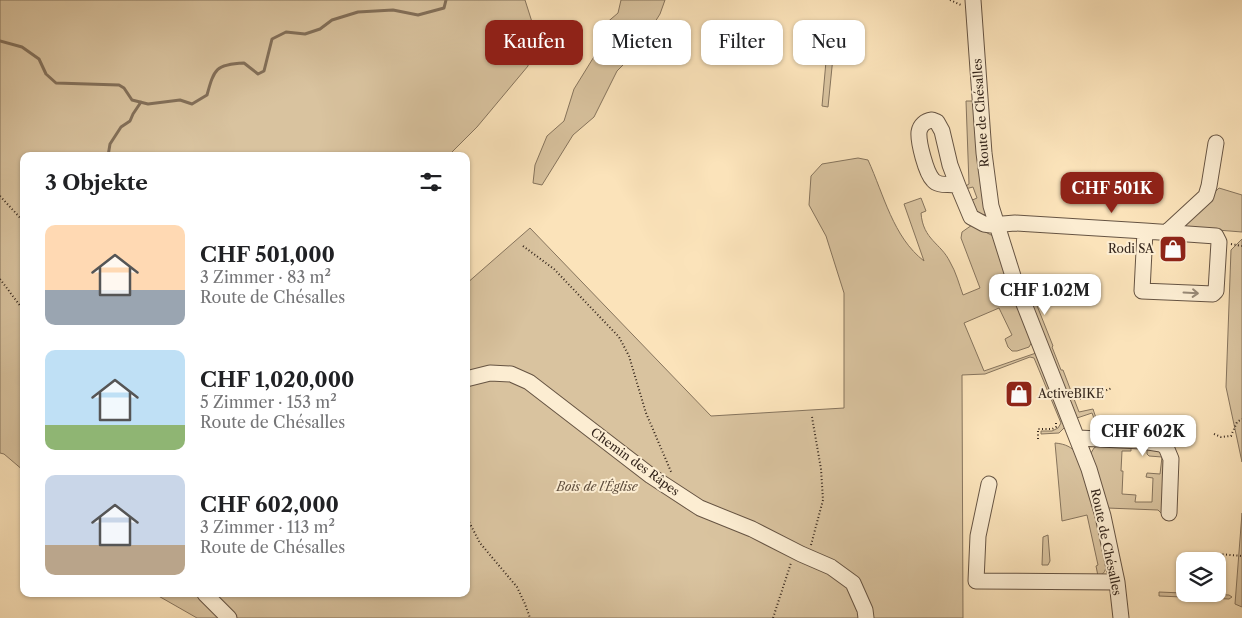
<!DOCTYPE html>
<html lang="de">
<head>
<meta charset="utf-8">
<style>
	:root { --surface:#fff; --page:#f6f6f6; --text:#202124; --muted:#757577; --accent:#8f2418 }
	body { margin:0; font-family:"Libre Caslon Text",serif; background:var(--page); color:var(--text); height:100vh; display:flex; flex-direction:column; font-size:19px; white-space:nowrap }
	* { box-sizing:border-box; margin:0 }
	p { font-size:16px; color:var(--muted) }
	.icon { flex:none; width:28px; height:28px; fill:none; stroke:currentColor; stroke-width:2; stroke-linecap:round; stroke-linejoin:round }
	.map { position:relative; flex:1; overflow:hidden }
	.side { position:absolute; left:20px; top:152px; width:450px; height:445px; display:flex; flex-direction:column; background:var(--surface); border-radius:10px; box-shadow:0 1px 4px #0004 }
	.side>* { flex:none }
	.guide { position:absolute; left:485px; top:20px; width:475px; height:45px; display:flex; gap:10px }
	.tools { position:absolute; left:1176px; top:552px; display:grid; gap:10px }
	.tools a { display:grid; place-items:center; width:50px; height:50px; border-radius:10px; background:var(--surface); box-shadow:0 1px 4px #0004; font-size:25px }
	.price { position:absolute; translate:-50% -42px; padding:0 11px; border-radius:10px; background:#fff; color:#222; font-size:16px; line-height:32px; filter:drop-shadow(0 1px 2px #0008) }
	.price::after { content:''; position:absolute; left:50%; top:30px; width:15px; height:11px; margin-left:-8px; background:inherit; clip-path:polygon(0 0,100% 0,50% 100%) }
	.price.on { background:var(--accent); color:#fff }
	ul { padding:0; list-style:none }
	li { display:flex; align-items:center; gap:15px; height:125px; padding:0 25px }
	li span { display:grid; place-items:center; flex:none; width:140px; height:100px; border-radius:10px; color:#555 }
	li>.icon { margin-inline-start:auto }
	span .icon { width:60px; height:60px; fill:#fffc; stroke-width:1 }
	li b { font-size:21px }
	h2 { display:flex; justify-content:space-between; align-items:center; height:60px; padding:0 25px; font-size:21px }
	.tag { padding:0 18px; border-radius:10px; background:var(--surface); box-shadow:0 1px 4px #0004; font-size:18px; line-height:45px }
	.tag.on { background:var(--accent); color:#fff }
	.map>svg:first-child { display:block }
	.green { fill:#d9c39f; stroke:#86745d }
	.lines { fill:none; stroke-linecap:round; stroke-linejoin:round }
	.stream { stroke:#83705a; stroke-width:3 }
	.minor-casing { stroke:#665443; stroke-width:17 }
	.path { stroke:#34251b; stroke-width:2; stroke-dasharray:1 2.5; stroke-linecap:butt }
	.minor { stroke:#fcedd2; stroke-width:15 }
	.oneway { stroke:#988976 }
	.labels { text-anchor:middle; stroke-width:4; stroke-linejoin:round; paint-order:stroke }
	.street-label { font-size:12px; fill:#34251b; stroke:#fcedd2 }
	.poi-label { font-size:12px; fill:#34251b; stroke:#fcedd2; text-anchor:end }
	.park-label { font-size:12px; font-style:italic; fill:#5d4c3c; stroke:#fcedd2 }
</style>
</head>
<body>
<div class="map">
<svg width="1242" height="618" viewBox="0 0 1242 618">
	<rect width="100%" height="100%" fill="#fbe3ba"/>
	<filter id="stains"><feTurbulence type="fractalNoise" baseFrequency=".004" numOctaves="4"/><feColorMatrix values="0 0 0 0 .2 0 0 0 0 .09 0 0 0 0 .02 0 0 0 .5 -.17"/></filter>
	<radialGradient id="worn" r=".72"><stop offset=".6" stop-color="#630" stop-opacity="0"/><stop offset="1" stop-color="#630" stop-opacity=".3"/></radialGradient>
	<path class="green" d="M0,0H525L532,22L528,66L477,127L448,156H24V471L4,454L0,453Z
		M621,0H665L660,14L636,52L617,71L594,117L573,135L542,185L533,183L535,165L547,136L564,121L574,89L600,47L604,25L618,13Z
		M831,33L835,37L828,107L822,106L828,39Z
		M966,101H975L986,214L980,217L970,201L977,198L973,187L965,189L964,187L969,184Z
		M858,158L868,160C884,195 893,237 924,261L904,204L921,198L926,211L921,213C923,240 941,243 950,262C956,272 959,284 963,295L980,288L961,238L962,232L972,225L993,236L1033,340L1029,347L1017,351H1012L1008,347L1005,339L1012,335L999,308L964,323L984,371L1036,353L1065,427L1059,433L1041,434V431H1052L1058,428L1061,423L1034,358L1030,357L985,374L962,375L963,618H197L155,594H466V284L530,228L711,416L844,408V293L826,236L809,205L811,176L822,164Z
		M1219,188L1242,195V232L1180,227Z
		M1242,239V462L1226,387L1231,250Z
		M1029,298H1034L1053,346L1052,347L1061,370H1063L1079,412L1093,409L1097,421H1095L1092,413L1077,418Z
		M1055,443C1066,444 1071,447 1078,454L1098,521L1106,563C1106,570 1105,574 1098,576L1096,566L1098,565L1087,515L1062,521Z
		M1100,444L1131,448V451H1122L1121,471H1123L1122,494L1136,495L1135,502H1152L1153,478L1146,477L1147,473L1160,474L1162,457L1149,456L1147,454V448L1156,447L1165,457L1163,511L1161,513L1158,510L1107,508L1091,453L1094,448Z
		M1242,513V607L1235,604Z
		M1048,535L1050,561L1048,565H1042L1043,537Z
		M1159,592L1229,595L1232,597L1229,599L1159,596Z"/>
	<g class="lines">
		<path class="stream" d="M0,41L22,47L39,59L46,74L56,83L119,85L124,88L132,100L148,104L180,100L192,104L207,95C214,69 216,64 244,63L258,74L264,71L272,39L286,32L305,34L320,29L332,20L358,12L393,10L418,15L444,8L446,0
			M108,156L110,144L121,127L130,121L133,114L141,102"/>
		<defs>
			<path id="minor" d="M973,0L984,153L991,206L1013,276L1089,469L1103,516L1117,582L1121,618
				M932,120L937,122L942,131L950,165L958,186C950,183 939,187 933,180C926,173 918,142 919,132C920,125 925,121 932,120Z
				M958,186L971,217L984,224L991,225L1015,223L1145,231L1142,291L1213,294L1216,291L1219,242L1216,236L1145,231
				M1167,232L1206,196L1209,186L1216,143
				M466,379L490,373L511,374L529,382L651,476L700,508L752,529L801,554L831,567L853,583L865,610L866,618
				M1078,438L1142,441L1161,444L1166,447L1171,459L1169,513
				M989,484L978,536L976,581L1117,582
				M205,594L229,618"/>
		</defs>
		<use href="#minor" class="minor-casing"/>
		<path class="path" d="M950,0L961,5
			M0,196L24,222
			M1231,244L1242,246
			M523,246L554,269L619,337L629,356L646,413L672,474
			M0,279L24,311
			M1076,395L1077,399H1084L1112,388
			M1214,434L1221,437L1231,436L1237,422L1242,419
			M1038,439V429H1052L1056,427V423
			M466,516L480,543L517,587L525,604L530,618
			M811,545L823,500L821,469L812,417
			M1219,554L1242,556
			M773,618L791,563"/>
		<use href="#minor" class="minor"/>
	</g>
	<defs><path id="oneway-shaft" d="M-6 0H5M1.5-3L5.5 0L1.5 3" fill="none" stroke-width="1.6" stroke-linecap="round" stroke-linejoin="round" transform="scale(1.25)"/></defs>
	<use class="oneway" href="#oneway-shaft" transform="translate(1191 293) rotate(3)"/>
	<defs>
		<symbol id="shop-square" viewBox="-11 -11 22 22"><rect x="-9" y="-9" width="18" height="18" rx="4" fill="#8f2418" stroke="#fcedd2"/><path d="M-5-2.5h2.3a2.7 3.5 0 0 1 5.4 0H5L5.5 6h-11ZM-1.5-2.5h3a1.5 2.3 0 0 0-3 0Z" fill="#fff"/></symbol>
	</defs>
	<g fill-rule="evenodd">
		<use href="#shop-square" x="1157" y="233" width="32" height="32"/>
		<use href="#shop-square" x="1003" y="378" width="32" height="32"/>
	</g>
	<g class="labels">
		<g class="street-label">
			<text transform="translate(981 113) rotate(-94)" y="4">Route de Chésalles</text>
			<text transform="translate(635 462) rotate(36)" y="4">Chemin des Râpes</text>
			<text transform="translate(1106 542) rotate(78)" y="4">Route de Chésalles</text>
		</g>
		<g class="poi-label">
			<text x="1154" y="253">Rodi SA</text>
			<text x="1038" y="398" text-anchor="start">ActiveBIKE</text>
		</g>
		<g class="park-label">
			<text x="597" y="491">Bois de l'Église</text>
		</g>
	</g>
	<rect width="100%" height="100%" filter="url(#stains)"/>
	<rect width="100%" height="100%" fill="url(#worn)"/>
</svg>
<div class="tools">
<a><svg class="icon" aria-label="layers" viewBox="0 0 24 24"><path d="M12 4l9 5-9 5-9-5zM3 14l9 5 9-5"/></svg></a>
</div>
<b class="price on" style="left:1112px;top:214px">CHF 501K</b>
<b class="price" style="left:1045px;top:316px">CHF 1.02M</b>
<b class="price" style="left:1143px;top:457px">CHF 602K</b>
<div class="guide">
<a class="tag on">Kaufen</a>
<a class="tag">Mieten</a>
<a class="tag">Filter</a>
<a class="tag">Neu</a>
</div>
<section class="side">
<h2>3 Objekte<svg class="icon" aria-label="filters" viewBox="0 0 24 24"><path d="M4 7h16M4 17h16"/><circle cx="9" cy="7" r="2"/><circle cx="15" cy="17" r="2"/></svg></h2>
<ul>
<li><span style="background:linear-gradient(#ffd9b3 65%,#9aa5b1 0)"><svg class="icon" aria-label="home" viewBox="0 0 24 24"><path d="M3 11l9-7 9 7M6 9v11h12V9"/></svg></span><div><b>CHF 501,000</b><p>3 Zimmer · 83 m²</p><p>Route de Chésalles</p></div></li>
<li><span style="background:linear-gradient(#bfe0f5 75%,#8fb573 0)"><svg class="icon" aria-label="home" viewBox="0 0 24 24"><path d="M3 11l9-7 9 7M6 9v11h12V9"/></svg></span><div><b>CHF 1,020,000</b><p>5 Zimmer · 153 m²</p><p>Route de Chésalles</p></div></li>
<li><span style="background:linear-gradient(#c9d6e8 70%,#b9a48a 0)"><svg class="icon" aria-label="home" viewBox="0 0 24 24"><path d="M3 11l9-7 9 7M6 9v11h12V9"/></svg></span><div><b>CHF 602,000</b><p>3 Zimmer · 113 m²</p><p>Route de Chésalles</p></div></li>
</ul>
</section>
</div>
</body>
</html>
